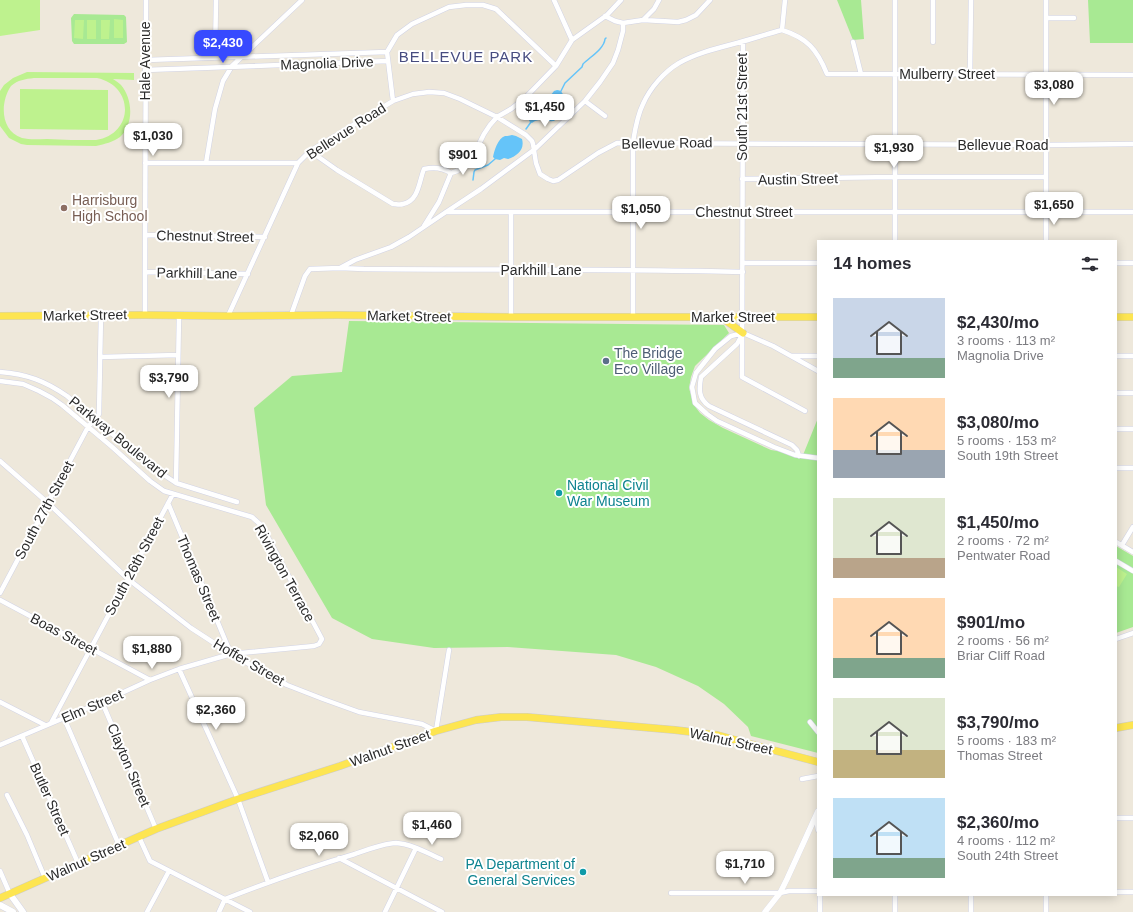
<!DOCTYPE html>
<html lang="en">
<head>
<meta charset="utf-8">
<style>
	:root { --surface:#fff; --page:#f2f2f3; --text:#2b2b33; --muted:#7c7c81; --accent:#374aff }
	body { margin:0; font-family:Arial,sans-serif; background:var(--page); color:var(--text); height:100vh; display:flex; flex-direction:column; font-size:15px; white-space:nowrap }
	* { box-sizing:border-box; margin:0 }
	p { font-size:13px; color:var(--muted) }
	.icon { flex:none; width:22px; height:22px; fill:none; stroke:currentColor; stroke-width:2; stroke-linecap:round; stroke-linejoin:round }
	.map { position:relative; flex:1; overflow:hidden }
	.details { position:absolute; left:817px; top:240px; width:300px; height:656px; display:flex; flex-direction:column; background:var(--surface); border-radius:0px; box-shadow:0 2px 10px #0003 }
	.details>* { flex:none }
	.price { position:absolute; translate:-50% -34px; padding:0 9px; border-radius:8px; background:#fff; color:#222; font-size:13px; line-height:26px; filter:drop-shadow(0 1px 2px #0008) }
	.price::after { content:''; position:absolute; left:50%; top:24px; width:12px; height:9px; margin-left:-6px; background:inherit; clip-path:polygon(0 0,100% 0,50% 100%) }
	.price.active { background:var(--accent); color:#fff }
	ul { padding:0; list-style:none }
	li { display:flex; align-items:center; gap:12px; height:100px; padding:0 16px }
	li span { display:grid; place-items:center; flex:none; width:112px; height:80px; border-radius:0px; color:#555 }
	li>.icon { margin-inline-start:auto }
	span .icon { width:48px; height:48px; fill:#fffc; stroke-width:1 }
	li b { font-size:17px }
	h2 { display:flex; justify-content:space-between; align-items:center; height:48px; padding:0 16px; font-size:17px }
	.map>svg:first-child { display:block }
	.green { fill:#a8e993 }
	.pitch { fill:#bef28e; fill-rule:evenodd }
	.water { fill:#65c4f9 }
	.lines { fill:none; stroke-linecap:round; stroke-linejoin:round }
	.stream { stroke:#65c4f9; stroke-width:1.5 }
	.minor-casing { stroke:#d1d3e5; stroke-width:5.5 }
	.tertiary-casing { stroke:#d1d3e5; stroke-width:6 }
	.secondary-casing { stroke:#d1d3e5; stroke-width:7 }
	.primary-casing { stroke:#ccc; stroke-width:8 }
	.minor { stroke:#fff; stroke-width:4.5 }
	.tertiary { stroke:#fff; stroke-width:5.5 }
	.secondary { stroke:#fff; stroke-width:6 }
	.primary { stroke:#fde551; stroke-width:7 }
	.education-dot { fill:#8d6e63; stroke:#fff; stroke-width:1.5 }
	.service-dot { fill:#5c6f8a; stroke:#fff; stroke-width:1.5 }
	.culture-dot { fill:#0f9aa8; stroke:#fff; stroke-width:1.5 }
	.labels { text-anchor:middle; stroke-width:4; stroke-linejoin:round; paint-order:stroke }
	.street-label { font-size:14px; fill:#2b2b2b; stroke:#fff }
	.education-label { font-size:14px; fill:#785e54; stroke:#fff; text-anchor:start }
	.service-label { font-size:14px; fill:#4e5e75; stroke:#fff; text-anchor:start }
	.culture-label { font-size:14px; fill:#0d838f; stroke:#fff; text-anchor:start }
	.neighbourhood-label { font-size:15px; letter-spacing:1px; fill:#474c80; stroke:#fff }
</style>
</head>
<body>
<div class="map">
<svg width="1133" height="912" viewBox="0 0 1133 912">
	<rect width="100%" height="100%" fill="#eee8db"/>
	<path class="green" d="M837,0H861L864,39L853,40Z
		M1088,0H1133V43H1090Z
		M74,14L124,15L126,17L127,42L124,44H74L72,41L71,18Z
		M349,321L724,325L729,333L695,366L691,377L689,388L694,405L700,413L709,420L723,428L771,450L803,455L818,418V753L751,736L748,727L724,704L698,686L656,667L616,655L508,647L434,648L372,639L332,618L266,505L254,408L292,376L342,372Z
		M1116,546L1133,556V627L1116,633Z"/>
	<path class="pitch" d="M0,0H40V30L0,36Z
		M114,19L123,20V38H114Z
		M75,20H84L83,39L74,38Z
		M87,20H96V39H87Z
		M101,20H110L109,39H101Z
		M27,72L134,73V80L113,79C116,81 119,83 121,85C133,99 134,124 120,137C113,142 105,144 96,146L27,145L21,144L9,138L0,126V91L4,85L13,78ZM34,78H97C135,86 134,134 96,140C79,140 63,140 47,139C39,139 30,140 22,138C0,131 0,102 11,86C18,80 25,79 34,78Z
		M20,89L108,90V130L20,129Z
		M1116,567L1127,574L1119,587L1116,586Z"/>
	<path class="water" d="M557,90C562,90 563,95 566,99L562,113L554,121C546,122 539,117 532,123L529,121L530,117H535L538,115L544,104L554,91Z
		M512,135L516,136L522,139C525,150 517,156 508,159L504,158L500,160L495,159L493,157C494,151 498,138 505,136C507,136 509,136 512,135Z"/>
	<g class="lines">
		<path class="stream" d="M560,93L565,83L582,67L583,64C590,57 604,49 605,39L606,38
			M526,129L531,122
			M473,180L474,172L475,170L488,165L495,159"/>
		<defs>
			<path id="minor" d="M554,0L572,40
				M895,0V241
				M933,0V42
				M1046,0V241
				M605,16L615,21L623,23L643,20L678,22L686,20L696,15L710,0
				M1046,18H1074
				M643,20L654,9L659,0
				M782,30C807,38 817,49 827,74L1133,75
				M782,30L785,0
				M743,42L742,377L805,411
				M853,42L861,74
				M215,58L216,0
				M146,60L387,52
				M145,70L388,61
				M970,74L971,0
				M393,101L387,52L397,35L412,24L449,7L466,5H483L496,9L556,66
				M585,101L605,116
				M310,151L337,170L393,204C396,204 400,205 403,204C419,201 419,181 424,169C433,167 443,168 451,173
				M145,163H298
				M206,163L215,109L223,81L232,66L302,0
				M742,179L895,177H1046
				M446,212H1133
				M424,226L439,202L451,173L457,171L473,156L484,134L490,125L497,117L511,109L524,99L556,66L572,40L607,15L621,0
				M145,235L265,237
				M743,263H818
				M1116,263H1133
				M340,268L364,269C490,270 617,269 743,272
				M145,272L248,274
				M145,315V272L146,0
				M291,315L305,276L310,269L340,268L355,260L391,247L409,237L446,212L481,189L535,149L585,101L600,82L613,63L618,50L623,31V23
				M228,316L298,163L310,151L393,101L413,94L429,92L444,93L460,99L497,117L526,135L532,141L533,144L536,163L540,174L548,179L553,181L558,180L598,153L617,143L1046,145L1133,144
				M511,317V212
				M633,317V142C635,130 637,116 643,104C650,88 664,72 679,63C697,53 718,48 737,43C752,39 767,34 782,30
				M743,333L731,336L715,349L696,373L692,387L695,403L707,414L717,421L774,447L795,455L818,458
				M743,333L773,346L818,371
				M742,335L737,344L701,377C699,389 698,398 709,406L792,445L797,450L799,456
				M792,356H818
				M1116,356H1133
				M100,357L178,355
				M0,372C27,374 45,381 67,396L152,467L176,483L237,502
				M0,381L23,384L39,391L52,398L62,405L111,446L150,481L164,491L252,517L262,526L322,639L319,644L314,646L231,654L179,669L150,680L102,702L0,745
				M1116,393H1133
				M1116,429H1133
				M0,461L48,503L128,579L191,628L231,654L287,685L323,699L359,712L422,724L436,731L449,650
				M1116,468H1133
				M176,483L179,316
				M168,503L231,654
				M1116,542L1133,552
				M1122,545L1133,527
				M1116,561L1133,571
				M0,593L88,427L99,414L101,315
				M0,600L150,680
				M1116,639L1133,633
				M179,669L238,799L268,882
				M0,702L45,725
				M102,702L156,829
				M64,718L119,845
				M810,722L818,732
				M51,723L173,494
				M22,736L78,863
				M802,779L818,776
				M7,795L27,835L45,878
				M818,818H816L818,830
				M1116,818H1133
				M139,837L150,861L250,912
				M339,858L442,912
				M0,871L10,894
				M1116,892H1133
				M671,893H780L789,891H818
				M820,895V912
				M971,895V912
				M1046,895V912
				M147,912L169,871
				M219,912L225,899C268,882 311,867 355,854C366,850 385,843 396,843C412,844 427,853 441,859
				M385,912L416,848
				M895,912V895"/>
			<path id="tertiary" d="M765,912L780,893L787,879L818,811"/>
			<path id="secondary" d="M10,894L23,912
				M0,905L13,912"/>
			<path id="primary" d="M0,316L145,315L228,316L337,315L511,317H818
				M721,317L743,333
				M1116,317H1133
				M1116,728L1133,725
				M0,898L156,829L238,799L340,766L436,731L476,720L501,717H527L675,730L717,735L818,762"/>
		</defs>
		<use href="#minor" class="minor-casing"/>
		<use href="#tertiary" class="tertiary-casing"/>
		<use href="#secondary" class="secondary-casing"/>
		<use href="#primary" class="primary-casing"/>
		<use href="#minor" class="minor"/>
		<use href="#tertiary" class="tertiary"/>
		<use href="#secondary" class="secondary"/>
		<use href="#primary" class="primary"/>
	</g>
	<circle class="education-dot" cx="64" cy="208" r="4"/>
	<circle class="service-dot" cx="606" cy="361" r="4"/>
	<g class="culture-dot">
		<circle cx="559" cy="493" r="4"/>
		<circle cx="583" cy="872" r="4"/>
	</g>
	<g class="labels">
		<g class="street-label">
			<text transform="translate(145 61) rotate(-90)" y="5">Hale Avenue</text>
			<text transform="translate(327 63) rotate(-2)" y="5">Magnolia Drive</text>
			<text x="947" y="79">Mulberry Street</text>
			<text transform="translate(742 107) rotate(-90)" y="5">South 21st Street</text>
			<text transform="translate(346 131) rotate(-33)" y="5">Bellevue Road</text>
			<text transform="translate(667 143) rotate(-1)" y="5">Bellevue Road</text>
			<text x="1003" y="150">Bellevue Road</text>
			<text transform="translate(798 179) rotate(-1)" y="5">Austin Street</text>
			<text x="744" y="217">Chestnut Street</text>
			<text transform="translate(205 236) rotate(1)" y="5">Chestnut Street</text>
			<text x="541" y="275">Parkhill Lane</text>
			<text transform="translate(197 273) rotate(1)" y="5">Parkhill Lane</text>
			<text transform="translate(85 315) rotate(-1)" y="5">Market Street</text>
			<text transform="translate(409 316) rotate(1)" y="5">Market Street</text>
			<text x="733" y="322">Market Street</text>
			<text transform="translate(118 437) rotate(39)" y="5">Parkway Boulevard</text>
			<text transform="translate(44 510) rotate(-62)" y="5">South 27th Street</text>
			<text transform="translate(134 566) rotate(-62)" y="5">South 26th Street</text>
			<text transform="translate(285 573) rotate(61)" y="5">Rivington Terrace</text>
			<text transform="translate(199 578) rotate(67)" y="5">Thomas Street</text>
			<text transform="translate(64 634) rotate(28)" y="5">Boas Street</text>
			<text transform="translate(249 662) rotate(30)" y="5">Hoffer Street</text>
			<text transform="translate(92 706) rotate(-23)" y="5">Elm Street</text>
			<text transform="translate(731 741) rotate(12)" y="5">Walnut Street</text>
			<text transform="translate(390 748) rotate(-20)" y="5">Walnut Street</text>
			<text transform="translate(129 765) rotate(67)" y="5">Clayton Street</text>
			<text transform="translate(50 799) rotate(66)" y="5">Butler Street</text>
			<text transform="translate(86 860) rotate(-24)" y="5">Walnut Street</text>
		</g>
		<g class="education-label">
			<text x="72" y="205">Harrisburg<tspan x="72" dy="16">High School</tspan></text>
		</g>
		<g class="service-label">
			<text x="614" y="358">The Bridge<tspan x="614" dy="16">Eco Village</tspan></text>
		</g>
		<g class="culture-label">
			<text x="567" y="490">National Civil<tspan x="567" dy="16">War Museum</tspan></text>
			<text x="575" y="869" text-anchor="end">PA Department of<tspan x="575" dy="16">General Services</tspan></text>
		</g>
		<g class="neighbourhood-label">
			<text x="466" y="62">BELLEVUE PARK</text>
		</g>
	</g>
</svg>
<b class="price active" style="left:223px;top:64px">$2,430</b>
<b class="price" style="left:1054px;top:106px">$3,080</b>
<b class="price" style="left:545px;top:128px">$1,450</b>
<b class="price" style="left:153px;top:157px">$1,030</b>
<b class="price" style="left:894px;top:169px">$1,930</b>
<b class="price" style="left:463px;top:176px">$901</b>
<b class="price" style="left:1054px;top:226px">$1,650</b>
<b class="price" style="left:641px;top:230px">$1,050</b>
<b class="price" style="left:169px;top:399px">$3,790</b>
<b class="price" style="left:152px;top:670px">$1,880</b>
<b class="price" style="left:216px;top:731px">$2,360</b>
<b class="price" style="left:432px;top:846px">$1,460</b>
<b class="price" style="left:319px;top:857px">$2,060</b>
<b class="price" style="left:745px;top:885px">$1,710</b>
<section class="details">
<h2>14 homes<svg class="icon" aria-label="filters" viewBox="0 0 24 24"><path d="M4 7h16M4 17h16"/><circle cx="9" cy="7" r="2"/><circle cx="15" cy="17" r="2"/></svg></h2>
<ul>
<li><span style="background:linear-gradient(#c9d6e8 75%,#7fa58c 0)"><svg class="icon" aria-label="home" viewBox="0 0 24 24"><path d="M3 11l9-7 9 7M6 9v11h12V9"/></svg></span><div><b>$2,430/mo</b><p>3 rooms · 113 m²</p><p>Magnolia Drive</p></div></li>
<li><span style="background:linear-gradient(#ffd9b3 65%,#9aa5b1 0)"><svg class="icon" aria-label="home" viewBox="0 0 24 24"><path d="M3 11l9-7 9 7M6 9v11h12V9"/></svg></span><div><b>$3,080/mo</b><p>5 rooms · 153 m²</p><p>South 19th Street</p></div></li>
<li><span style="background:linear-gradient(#dfe7d0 75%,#b9a48a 0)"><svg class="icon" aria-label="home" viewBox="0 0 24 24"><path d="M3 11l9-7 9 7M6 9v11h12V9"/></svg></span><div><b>$1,450/mo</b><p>2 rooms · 72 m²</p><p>Pentwater Road</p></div></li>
<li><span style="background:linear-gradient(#ffd9b3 75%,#7fa58c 0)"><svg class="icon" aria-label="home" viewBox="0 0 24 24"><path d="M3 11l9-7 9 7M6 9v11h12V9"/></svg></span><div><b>$901/mo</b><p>2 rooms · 56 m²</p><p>Briar Cliff Road</p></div></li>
<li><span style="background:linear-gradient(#dfe7d0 65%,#c2b280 0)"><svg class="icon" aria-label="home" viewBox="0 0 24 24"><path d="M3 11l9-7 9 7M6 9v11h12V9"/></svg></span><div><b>$3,790/mo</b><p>5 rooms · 183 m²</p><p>Thomas Street</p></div></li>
<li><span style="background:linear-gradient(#bfe0f5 75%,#7fa58c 0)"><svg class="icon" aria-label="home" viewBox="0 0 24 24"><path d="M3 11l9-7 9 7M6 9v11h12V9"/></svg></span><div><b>$2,360/mo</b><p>4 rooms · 112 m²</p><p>South 24th Street</p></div></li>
</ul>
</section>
</div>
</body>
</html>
